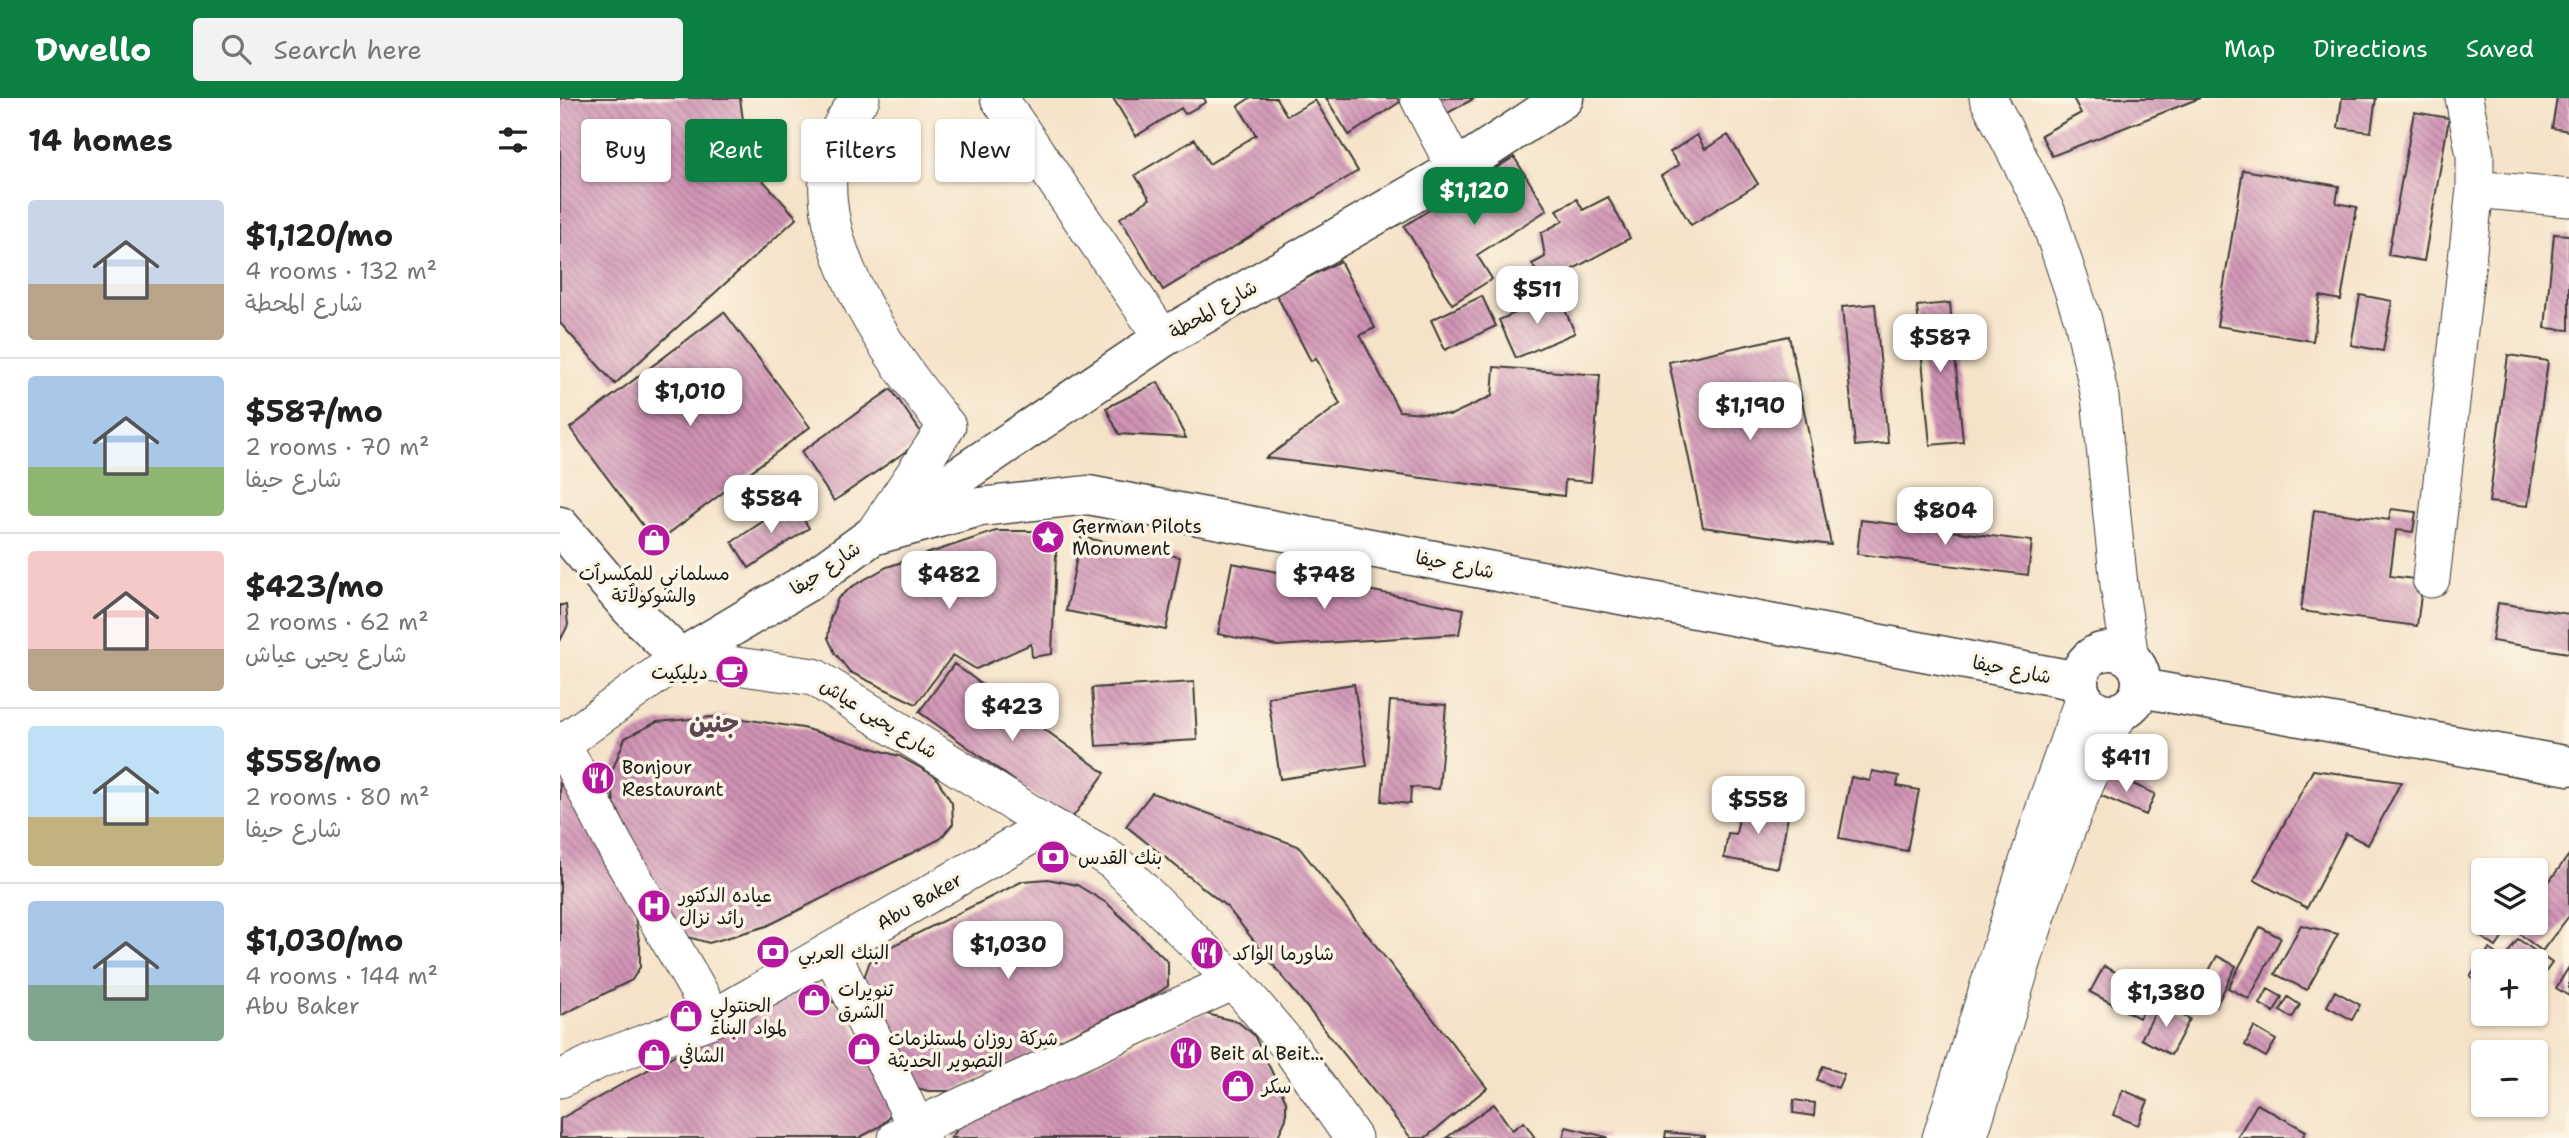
<!DOCTYPE html>
<html lang="en">
<head>
<meta charset="utf-8">
<style>
	:root { --surface:#fff; --page:#f2f2f2; --text:#222; --muted:#767676; --line:#e0e0e0; --accent:#0b8043 }
	body { margin:0; font-family:"Shantell Sans","Playpen Sans Arabic",sans-serif; background:var(--page); color:var(--text); height:100vh; display:flex; flex-direction:column; font-size:26px; white-space:nowrap }
	* { box-sizing:border-box; margin:0 }
	p { font-size:23px; color:var(--muted) }
	.icon { flex:none; width:38px; height:38px; fill:none; stroke:currentColor; stroke-width:2; stroke-linecap:round; stroke-linejoin:round }
	.map { position:relative; flex:1; overflow:hidden }
	.panel { display:flex; flex-direction:column; background:var(--surface); width:560px }
	.panel>* { flex:none }
	.hud { position:absolute; left:21px; top:21px; width:665px; height:63px; display:flex; gap:14px }
	.fabs { position:absolute; left:1911px; top:760px; display:grid; gap:14px }
	.fabs a { display:grid; place-items:center; width:77px; height:77px; border-radius:7px; background:var(--surface); box-shadow:0 2px 5px #0004; font-size:35px }
	.price { position:absolute; translate:-50% -60px; padding:0 16px; border-radius:14px; background:#fff; color:#222; font-size:23px; line-height:46px; filter:drop-shadow(0 2px 4px #0008) }
	.price::after { content:''; position:absolute; left:50%; top:42px; width:21px; height:16px; margin-left:-10px; background:inherit; clip-path:polygon(0 0,100% 0,50% 100%) }
	.price.active { background:var(--accent); color:#fff }
	ul { padding:0; list-style:none }
	li { display:flex; align-items:center; gap:21px; height:175px; padding:0 28px }
	li+li { border-top:2px solid var(--line) }
	li span { display:grid; place-items:center; flex:none; width:196px; height:140px; border-radius:7px; color:#555 }
	li>.icon { margin-inline-start:auto }
	span .icon { width:84px; height:84px; fill:#fffc; stroke-width:1 }
	li b { font-size:30px }
	h2 { display:flex; justify-content:space-between; align-items:center; height:84px; padding:0 28px; font-size:30px }
	.chip { padding:0 24px; border-radius:7px; background:var(--surface); box-shadow:0 2px 5px #0004; font-size:24px; line-height:63px }
	.chip.active { background:var(--accent); color:#fff }
	header { display:flex; align-items:center; gap:42px; box-sizing:border-box; height:98px; padding:0 35px; background:var(--accent); color:#fff }
	header strong { font-size:33px }
	nav { display:flex; gap:38px; margin-inline-start:auto; font-size:24px }
	.search { width:490px; height:63px; background:var(--page); display:flex; align-items:center; gap:18px; box-sizing:border-box; padding:0 24px; border-radius:7px; color:var(--muted); font-size:26px }
	main { display:flex; flex:1; min-height:0 }
	.map>svg:first-child { display:block }
	.building { fill:url(#building-back-hatch) }
	.lines { fill:none; stroke-linecap:round; stroke-linejoin:round }
	.minor-casing { stroke:#3d3a36; stroke-width:39 }
	.major-casing { stroke:#3d3a36; stroke-width:41 }
	.minor { stroke:#fff; stroke-width:37 }
	.major { stroke:#fff; stroke-width:38 }
	.labels { text-anchor:middle; stroke-width:7; stroke-linejoin:round; paint-order:stroke }
	.street-label { font-size:19px; fill:#1c1c1c; stroke:#fcf5e5 }
	.poi-label { font-size:19px; fill:#1c1c1c; stroke:#fcf5e5; text-anchor:start }
	.district-label { font-size:26px; font-weight:bold; fill:#5b4652; stroke:#fcf5e5 }
</style>
</head>
<body>
<header>
<strong>Dwello</strong>
<div class="search"><svg class="icon" aria-label="search" viewBox="0 0 24 24"><circle cx="10" cy="10" r="6"/><path d="M15 15l6 6"/></svg>Search here</div>
<nav><a>Map</a><a>Directions</a><a>Saved</a></nav>
</header>
<main>
<section class="panel">
<h2>14 homes<svg class="icon" aria-label="filters" viewBox="0 0 24 24"><path d="M4 7h16M4 17h16"/><circle cx="9" cy="7" r="2"/><circle cx="15" cy="17" r="2"/></svg></h2>
<ul>
<li><span style="background:linear-gradient(#c9d6e8 60%,#b9a48a 0)"><svg class="icon" aria-label="home" viewBox="0 0 24 24"><path d="M3 11l9-7 9 7M6 9v11h12V9"/></svg></span><div><b>$1,120/mo</b><p>4 rooms · 132 m²</p><p>شارع المحطة</p></div></li>
<li><span style="background:linear-gradient(#a9c7e8 65%,#8fb573 0)"><svg class="icon" aria-label="home" viewBox="0 0 24 24"><path d="M3 11l9-7 9 7M6 9v11h12V9"/></svg></span><div><b>$587/mo</b><p>2 rooms · 70 m²</p><p>شارع حيفا</p></div></li>
<li><span style="background:linear-gradient(#f6c9c9 70%,#b9a48a 0)"><svg class="icon" aria-label="home" viewBox="0 0 24 24"><path d="M3 11l9-7 9 7M6 9v11h12V9"/></svg></span><div><b>$423/mo</b><p>2 rooms · 62 m²</p><p>شارع يحيى عياش</p></div></li>
<li><span style="background:linear-gradient(#bfe0f5 65%,#c2b280 0)"><svg class="icon" aria-label="home" viewBox="0 0 24 24"><path d="M3 11l9-7 9 7M6 9v11h12V9"/></svg></span><div><b>$558/mo</b><p>2 rooms · 80 m²</p><p>شارع حيفا</p></div></li>
<li><span style="background:linear-gradient(#a9c7e8 60%,#7fa58c 0)"><svg class="icon" aria-label="home" viewBox="0 0 24 24"><path d="M3 11l9-7 9 7M6 9v11h12V9"/></svg></span><div><b>$1,030/mo</b><p>4 rooms · 144 m²</p><p>Abu Baker</p></div></li>
</ul>
</section>
<div class="map">
<svg width="2009" height="1040" viewBox="0 0 2009 1040">
	<defs>
		<pattern id="building-back-hatch" width="6" height="6" patternUnits="userSpaceOnUse" patternTransform="scale(1.75)"><rect width="6" height="6" fill="#d093b5"/><path d="M-1 5l2 2M0 0l6 6M5-1l2 2" fill="none" stroke="#a87792"/></pattern>
	</defs>
	<rect width="100%" height="100%" fill="#fcf5e5"/>
	<filter id="ink" filterUnits="userSpaceOnUse"><feTurbulence type="fractalNoise" baseFrequency=".0143" numOctaves="2"/><feDisplacementMap in="SourceGraphic" scale="14" xChannelSelector="R" yChannelSelector="G"/><feConvolveMatrix kernelMatrix="1 2 1 2 8 2 1 2 1" color-interpolation-filters="sRGB"/></filter>
	<filter id="wash" filterUnits="userSpaceOnUse"><feTurbulence type="fractalNoise" baseFrequency=".00686" numOctaves="4" result="noise"/><feDisplacementMap in="SourceGraphic" scale="28" xChannelSelector="R" yChannelSelector="G"/><feGaussianBlur stdDeviation="1.57" result="paint"/><feColorMatrix in="noise" values="0 0 0 0 0 0 0 0 0 0 0 0 0 0 0 0 0 1.4 0 .05"/><feComposite in="paint" operator="in"/></filter>
	<g filter="url(#wash)">
		<rect width="100%" height="100%" fill="#f5e3c9"/>
		<g id="blocks">
			<path class="building" d="M0,0H180L189,67L237,120L55,286L0,225Z
				M553,0H644L646,4L625,16L621,10L576,38Z
				M690,0H716L727,18L755,2L798,73L603,192L560,120L590,101L575,77L635,41L649,66L696,37L678,8Z
				M766,0H837L840,4L789,37Z
				M877,0H915L886,16Z
				M1513,0H1640L1492,58L1481,37L1521,15Z
				M1782,0H1816L1811,34L1778,30Z
				M1997,0H2009V33L1992,30Z
				M1854,14L1889,20L1864,163L1828,157Z
				M1137,37L1145,51L1168,37L1198,86L1131,127L1101,78L1119,67L1110,54Z
				M954,59L987,112L917,157L932,181L892,206L844,128Z
				M1683,72L1779,88L1776,105L1797,109L1781,202L1760,198L1753,243L1657,228Z
				M1048,99L1070,140L984,187L972,166L985,159L981,135L1003,123L997,112L1017,101L1023,112Z
				M1994,136L2009,137V232L1985,230Z
				M780,163L815,230L800,237L839,313L891,317L932,298L934,269L1040,277L1031,384L1005,382L1004,398L706,360L780,306L756,260L751,263L716,196Z
				M998,196L1015,235L956,260L939,222Z
				M1800,197L1832,203L1823,253L1791,247Z
				M922,198L936,228L885,252L871,222Z
				M1390,205L1403,344L1370,347L1357,208Z
				M1315,206L1328,345L1295,348L1282,209Z
				M164,214L250,329L96,445L10,330Z
				M1229,238L1271,447L1143,429L1109,264Z
				M1948,257L1988,263L1968,408L1929,404Z
				M598,284L626,340L559,336L546,310Z
				M331,291L365,340L274,403L241,354Z
				M232,404L249,430L189,470L172,444Z
				M1831,411L1856,414L1853,434L1836,432L1830,478L1863,482L1857,528L1741,513L1754,412L1829,422Z
				M1301,422L1472,443L1468,477L1297,456Z
				M436,433H497L492,556L472,559L471,546L416,571L393,557L356,606L290,574L275,555L268,540L270,521L278,500L293,488L327,469Z
				M521,439L620,459L606,532L506,513Z
				M672,465L904,511L899,536L717,548L658,536Z
				M1938,505L2009,516V555L1932,543Z
				M0,507H6L8,527L0,543Z
				M394,566L545,675L510,723L359,614Z
				M634,584L637,642L536,648L532,590Z
				M794,586L807,668L720,681L708,599Z
				M830,603L886,607L879,691L851,689L850,706L822,703Z
				M163,618L243,630L339,658L375,678L392,705L393,726L380,741L207,828L149,845L114,835L54,704L50,678L65,640L97,624Z
				M1753,672L1841,684L1808,747L1786,735L1747,810L1694,782Z
				M1312,673L1339,678L1337,688L1359,692L1347,753L1279,740L1291,679L1310,683Z
				M1547,674L1595,696L1586,717L1537,696Z
				M0,683L9,690L72,800L80,849V869L72,882L0,918Z
				M592,695L738,748L927,990L865,1040H851L667,809L566,728Z
				M1199,701L1214,703L1212,715L1228,718L1218,770L1164,760L1168,735L1176,736L1181,709L1197,712Z
				M2009,757V818L1982,853L1953,831L1958,824H1976V801Z
				M488,781L517,787L548,806L608,864V888L593,898L393,993H368L354,989L301,888L310,863L324,852L463,783Z
				M1925,824H1953L1936,849L1917,836Z
				M1741,827L1778,836L1747,892L1715,876Z
				M1700,829L1721,840L1689,901L1668,890Z
				M1958,841L1992,865L1982,879L1976,875V863H1959L1948,855Z
				M1929,851L1946,863H1923V889L1910,879Z
				M1657,858L1676,868L1656,908L1635,898Z
				M1544,868L1593,894L1579,920L1530,894Z
				M2009,869V898L1996,890Z
				M238,888L284,909L333,1009L328,1021L319,1029L299,1040H0V1021Z
				M1708,891L1722,899L1714,914L1700,906Z
				M1775,893L1800,907L1792,922L1767,908Z
				M1728,899L1740,907L1732,920L1720,913Z
				M1600,906L1630,921L1611,957L1581,941Z
				M643,915L678,924L694,937L726,1003V1021L717,1040H391L401,1027Z
				M1694,929L1716,942L1706,959L1685,947Z
				M1263,968L1284,976L1278,990L1257,982Z
				M1563,992L1588,1003L1578,1027L1553,1017Z
				M1234,1002L1255,1005L1254,1018L1233,1015Z
				M934,1006L952,1032L964,1024L975,1040H886Z
				M1697,1006L1746,1033L1742,1040H1677Z
				M1006,1029L1047,1039V1040H1003Z
				M1106,1034L1145,1038V1040H1105Z"/>
		</g>
	</g>
	<g filter="url(#ink)">
		<use href="#blocks" fill-opacity="0" stroke="#3d3a36" stroke-width="2"/>
		<g class="lines">
			<defs>
				<path id="minor" d="M301,0C212,96 322,250 387,328L315,434
					M439,0L603,240
					M859,0L896,71
					M1428,0L1487,115L1523,222L1540,299L1559,487L1570,560
					M1915,91L2009,100
					M1871,481L1915,91V57L1904,0
					M2,646L55,748L154,920
					M0,647L120,560L254,579L489,727L539,754L554,764L674,883L729,948L793,1040
					M271,854L362,1040
					M0,981L41,961L154,920L489,727
					M337,1040L356,1029L674,883
					M1381,1040L1487,703L1523,602
					M1408,1040C1456,897 1488,747 1560,614"/>
				<path id="major" d="M334,422L603,240L896,71L1004,0
					M0,428L69,509L120,560L251,482L312,438L420,409L528,397L1518,583
					M1519 584a31 31 0 1 1 62 0a31 31 0 1 1-62 0Z
					M1581,590L2009,668"/>
			</defs>
			<use href="#minor" class="minor-casing"/>
			<use href="#major" class="major-casing"/>
			<use href="#minor" class="minor"/>
			<use href="#major" class="major"/>
		</g>
	</g>
	<defs>
		<symbol id="sight-disc" viewBox="-11 -11 22 22"><circle r="9.5" fill="#b5179e" stroke="#fcf5e5"/><path d="M0-6L1.8-2.2L6-1.7L2.9 1.2L3.7 5.4L0 3.3L-3.7 5.4L-2.9 1.2L-6-1.7L-1.8-2.2Z" fill="#fff"/></symbol>
		<symbol id="shop-disc" viewBox="-11 -11 22 22"><circle r="9.5" fill="#b5179e" stroke="#fcf5e5"/><path d="M-5-2.5h2.3a2.7 3.5 0 0 1 5.4 0H5L5.5 6h-11ZM-1.5-2.5h3a1.5 2.3 0 0 0-3 0Z" fill="#fff"/></symbol>
		<symbol id="cafe-disc" viewBox="-11 -11 22 22"><circle r="9.5" fill="#b5179e" stroke="#fcf5e5"/><path d="M-5.5-4.5H6V0H3Q3 3.5 0 3.5H-2.5Q-5.5 3.5-5.5 0ZM3-3.2v2h1.7v-2ZM-6 4.5H4V6H-6Z" fill="#fff"/></symbol>
		<symbol id="restaurant-disc" viewBox="-11 -11 22 22"><circle r="9.5" fill="#b5179e" stroke="#fcf5e5"/><path d="M-5-6h1v4h1v-4h1v4h1v-4h1v5L-1.5 .5V6h-2V.5L-5-1ZM5-6V6H3V1.5H1.5Q1.5-4 5-6Z" fill="#fff"/></symbol>
		<symbol id="bank-disc" viewBox="-11 -11 22 22"><circle r="9.5" fill="#b5179e" stroke="#fcf5e5"/><path d="M-6-4H6V4H-6ZM0-2.3a2.3 2.3 0 1 0 0 4.6a2.3 2.3 0 1 0 0-4.6Z" fill="#fff"/></symbol>
		<symbol id="hospital-disc" viewBox="-11 -11 22 22"><circle r="9.5" fill="#b5179e" stroke="#fcf5e5"/><path d="M-5-5h3v3.5h4V-5h3V5h-3V1.5h-4V5h-3Z" fill="#fff"/></symbol>
	</defs>
	<g fill-rule="evenodd">
		<use href="#sight-disc" x="469" y="420" width="38" height="38"/>
		<use href="#shop-disc" x="75" y="423" width="38" height="38"/>
		<use href="#cafe-disc" x="153" y="555" width="38" height="38"/>
		<use href="#restaurant-disc" x="19" y="661" width="38" height="38"/>
		<use href="#bank-disc" x="474" y="740" width="38" height="38"/>
		<use href="#hospital-disc" x="75" y="789" width="38" height="38"/>
		<use href="#bank-disc" x="194" y="835" width="38" height="38"/>
		<use href="#restaurant-disc" x="628" y="836" width="38" height="38"/>
		<use href="#shop-disc" x="235" y="883" width="38" height="38"/>
		<use href="#shop-disc" x="107" y="899" width="38" height="38"/>
		<use href="#shop-disc" x="285" y="932" width="38" height="38"/>
		<use href="#restaurant-disc" x="607" y="936" width="38" height="38"/>
		<use href="#shop-disc" x="75" y="938" width="38" height="38"/>
		<use href="#shop-disc" x="659" y="969" width="38" height="38"/>
	</g>
	<g class="labels">
		<g class="street-label">
			<text transform="translate(653 211) rotate(-30)" y="7">شارع المحطة</text>
			<text transform="translate(895 466) rotate(11)" y="7">شارع حيفا</text>
			<text transform="translate(265 470) rotate(-34)" y="7">شارع حيفا</text>
			<text transform="translate(1452 571) rotate(11)" y="7">شارع حيفا</text>
			<text transform="translate(319 620) rotate(32)" y="7">شارع يحيى عياش</text>
			<text transform="translate(359 803) rotate(-30)" y="7">Abu Baker</text>
		</g>
		<g class="poi-label">
			<text x="512" y="435">German Pilots<tspan x="512" dy="22">Monument</tspan></text>
			<text x="94" y="482" text-anchor="middle">مسلماني للمكسرٱت<tspan x="94" dy="22">والشوكولٱتة</tspan></text>
			<text x="148" y="581" text-anchor="end">ديليكيت</text>
			<text x="62" y="676">Bonjour<tspan x="62" dy="22">Restaurant</tspan></text>
			<text x="518" y="766">بنك القدس</text>
			<text x="119" y="804">عياده الدكتور<tspan x="119" dy="22">رائد نزال</tspan></text>
			<text x="238" y="861">البنك العربي</text>
			<text x="672" y="862">شاورما الواكد</text>
			<text x="278" y="898">تنويرات<tspan x="278" dy="22">الشرق</tspan></text>
			<text x="150" y="914">الحنتولي<tspan x="150" dy="22">لمواد البناء</tspan></text>
			<text x="328" y="947">شركة روزان لمستلزمات<tspan x="328" dy="22">التصوير الحديثة</tspan></text>
			<text x="650" y="962">Beit al Beit...</text>
			<text x="119" y="964">الشافي</text>
			<text x="702" y="995">سكر</text>
		</g>
		<g class="district-label">
			<text x="154" y="634">جنين</text>
		</g>
	</g>
</svg>
<div class="fabs">
<a><svg class="icon" aria-label="layers" viewBox="0 0 24 24"><path d="M12 4l9 5-9 5-9-5zM3 14l9 5 9-5"/></svg></a>
<a>+</a>
<a>−</a>
</div>
<b class="price active" style="left:914px;top:129px">$1,120</b>
<b class="price" style="left:977px;top:228px">$511</b>
<b class="price" style="left:1380px;top:276px">$587</b>
<b class="price" style="left:130px;top:330px">$1,010</b>
<b class="price" style="left:1190px;top:344px">$1,190</b>
<b class="price" style="left:211px;top:437px">$584</b>
<b class="price" style="left:1385px;top:449px">$804</b>
<b class="price" style="left:389px;top:513px">$482</b>
<b class="price" style="left:764px;top:513px">$748</b>
<b class="price" style="left:452px;top:645px">$423</b>
<b class="price" style="left:1566px;top:696px">$411</b>
<b class="price" style="left:1198px;top:738px">$558</b>
<b class="price" style="left:448px;top:883px">$1,030</b>
<b class="price" style="left:1606px;top:931px">$1,380</b>
<div class="hud">
<a class="chip">Buy</a>
<a class="chip active">Rent</a>
<a class="chip">Filters</a>
<a class="chip">New</a>
</div>
</div>
</main>
</body>
</html>
